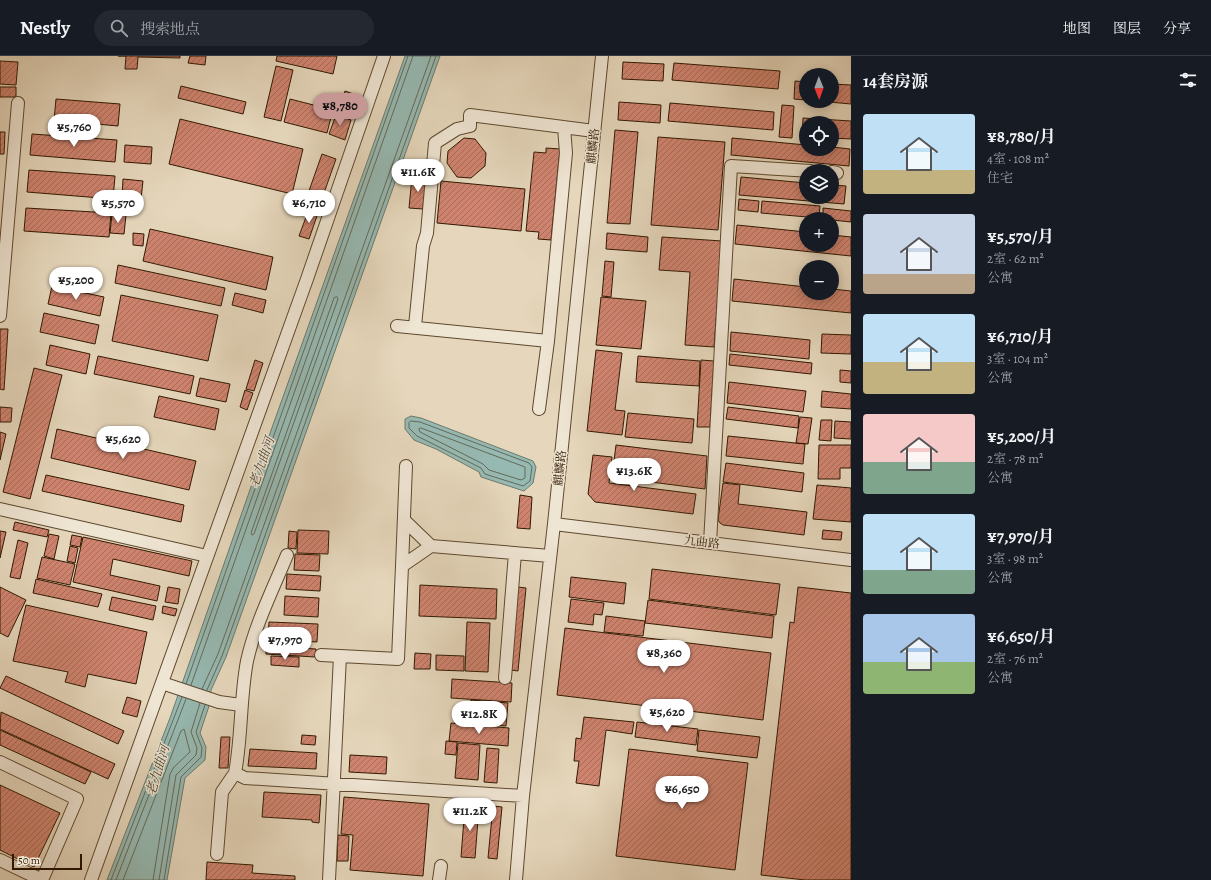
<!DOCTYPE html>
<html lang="zh">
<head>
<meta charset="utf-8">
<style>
	:root { --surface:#171b24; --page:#242831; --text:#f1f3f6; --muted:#9ea1a6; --line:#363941; --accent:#c59692 }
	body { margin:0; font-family:Alegreya,"Noto Serif SC",serif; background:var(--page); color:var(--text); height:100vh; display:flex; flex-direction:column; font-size:15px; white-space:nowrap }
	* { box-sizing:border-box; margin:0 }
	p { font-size:13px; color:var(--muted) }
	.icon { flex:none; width:22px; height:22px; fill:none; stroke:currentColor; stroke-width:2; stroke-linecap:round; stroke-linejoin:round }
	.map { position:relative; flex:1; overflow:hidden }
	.panel { display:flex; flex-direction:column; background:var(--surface); width:360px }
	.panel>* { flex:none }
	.needle { width:26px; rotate:179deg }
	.tools { position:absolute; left:799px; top:12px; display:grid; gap:8px }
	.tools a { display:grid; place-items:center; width:40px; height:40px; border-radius:50%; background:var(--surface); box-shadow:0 2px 10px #0003; font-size:20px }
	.scale { position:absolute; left:12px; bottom:10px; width:70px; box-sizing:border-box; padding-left:4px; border:2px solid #311900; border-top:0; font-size:11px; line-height:14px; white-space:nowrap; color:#311900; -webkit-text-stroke:3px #efe5d3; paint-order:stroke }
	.price { position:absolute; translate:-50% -34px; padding:0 9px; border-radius:14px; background:#fff; color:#222; font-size:13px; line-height:26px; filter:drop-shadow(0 1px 2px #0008) }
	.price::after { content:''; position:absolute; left:50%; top:24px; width:12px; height:9px; margin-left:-6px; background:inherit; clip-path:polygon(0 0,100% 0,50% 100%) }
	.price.current { background:var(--accent); color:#111 }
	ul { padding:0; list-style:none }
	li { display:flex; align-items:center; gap:12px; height:100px; padding:0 12px }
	li span { display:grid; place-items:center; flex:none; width:112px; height:80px; border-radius:4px; color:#555 }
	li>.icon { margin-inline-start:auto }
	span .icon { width:48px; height:48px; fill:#fffc; stroke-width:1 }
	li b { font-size:17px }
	h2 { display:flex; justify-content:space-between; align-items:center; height:48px; padding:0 12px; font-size:17px }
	header { display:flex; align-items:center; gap:24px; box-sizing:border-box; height:56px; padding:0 20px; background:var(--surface); border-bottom:1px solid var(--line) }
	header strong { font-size:19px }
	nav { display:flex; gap:22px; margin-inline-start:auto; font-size:14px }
	.search { width:280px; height:36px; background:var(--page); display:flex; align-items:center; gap:10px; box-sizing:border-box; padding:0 14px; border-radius:22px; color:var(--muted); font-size:15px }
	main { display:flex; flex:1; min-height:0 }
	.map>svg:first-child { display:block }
	.water { fill:#96b9b2; stroke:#6e796b }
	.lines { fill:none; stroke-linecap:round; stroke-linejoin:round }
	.shore { stroke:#646959; stroke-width:1 }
	.building { fill:url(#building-hatch); stroke:#311900 }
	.minor-casing { stroke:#5e482f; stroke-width:14 }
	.minor { stroke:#efe5d3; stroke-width:12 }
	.labels { text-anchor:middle; stroke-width:3; stroke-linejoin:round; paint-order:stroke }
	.street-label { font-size:12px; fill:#311900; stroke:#efe5d3 }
	.water-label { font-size:13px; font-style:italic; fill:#4f4935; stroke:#efe5d3 }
</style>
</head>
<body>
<header>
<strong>Nestly</strong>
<div class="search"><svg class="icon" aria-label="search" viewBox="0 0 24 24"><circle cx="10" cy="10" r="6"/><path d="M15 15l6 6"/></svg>搜索地点</div>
<nav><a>地图</a><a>图层</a><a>分享</a></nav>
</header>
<main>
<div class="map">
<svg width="851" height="824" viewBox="0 0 851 824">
	<defs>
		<pattern id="building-hatch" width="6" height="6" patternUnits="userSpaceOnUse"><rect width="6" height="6" fill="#d08470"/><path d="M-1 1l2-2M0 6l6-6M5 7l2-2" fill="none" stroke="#a96b5a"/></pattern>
	</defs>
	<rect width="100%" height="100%" fill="#e6d7bc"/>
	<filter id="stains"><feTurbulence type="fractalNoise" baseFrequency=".005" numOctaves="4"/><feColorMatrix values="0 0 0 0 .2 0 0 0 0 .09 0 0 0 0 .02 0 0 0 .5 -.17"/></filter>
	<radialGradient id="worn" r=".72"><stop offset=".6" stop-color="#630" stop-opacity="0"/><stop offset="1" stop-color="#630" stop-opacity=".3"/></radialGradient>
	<path class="water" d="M405,0H440L226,601L211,634L210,647L200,677L206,691L205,704L185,722L167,824H107L170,662L259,408Z
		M411,360L421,362L533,405L536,411L533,427L524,435L481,421L479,416L436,393L414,384L405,373V363Z"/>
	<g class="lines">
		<path class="shore" d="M337,241L338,243L254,478L252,479L251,477L334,242Z
			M411,365L420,366L529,407L532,411L530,425L523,430L485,418L481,412L417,380L409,372V367Z
			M421,372L525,411V422L521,424L489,414L483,408L420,376L419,373Z
			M186,628L408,0
			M191,629L413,0
			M202,633L218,598L431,0
			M207,634L222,600L436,0
			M111,824L182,641
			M116,824L186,643
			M123,824L181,675L184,673L190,696L174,711L170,718L153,824
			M159,824L176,719L196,699L197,692L191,676L200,647
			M164,824L181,721L201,701L202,692L196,676L205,649"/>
	</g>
	<path class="building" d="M118,0H180V2L138,1L137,13H125L126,0Z
		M190,0H206L205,9L188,7Z
		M277,0H337L333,18L276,5Z
		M0,5L18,6L16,29L0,28Z
		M623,6L664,8L663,25L622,23Z
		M674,7L780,15L778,33L672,24Z
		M276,10L293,14L281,65L264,61Z
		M795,25L806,26V44L794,43Z
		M832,28L851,29V48L818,45H832Z
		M181,30L246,46L243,58L178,42Z
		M0,31H16V41H0Z
		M345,35L359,40L353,58L339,54Z
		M56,43L120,48L118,70L54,64Z
		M290,43L333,54L327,77L284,66Z
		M619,46L661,49L660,67L618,64Z
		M670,47L774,56L773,74L668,65Z
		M782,49L794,50L792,82L779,81Z
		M336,59L351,64L345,84L329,78Z
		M803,62L851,65V83L832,82V67H806V80H802Z
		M180,63L303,93L292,138L169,108Z
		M615,74L638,76L630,168L607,167Z
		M0,76H5L4,98H0Z
		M32,78L117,84L115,106L30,99Z
		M658,81L725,86L718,174L651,169Z
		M464,82L475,83L486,97L485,110L471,122L457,121L447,107L448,95Z
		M732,82L806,89V93H832V91L850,93L849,110L731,99Z
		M125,89L152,91L151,108L124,106Z
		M546,92L560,93L551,184L538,183L539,176L526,175L534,96L546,97Z
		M322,98L336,103L318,154L304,149Z
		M29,114L115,120L113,143L27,136Z
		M412,121L426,122L423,153L409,152Z
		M741,121L806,127V141H832V129L846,130L844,148L739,139Z
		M123,123L143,125L141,143L122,142Z
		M441,125L525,133L521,175L437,167Z
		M739,143L759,145L758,156L738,154Z
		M762,145L820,150L819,162L761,157Z
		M26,152L111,157L109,181L24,175Z
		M823,152L851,155V166L823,163Z
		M309,153L318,157L309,183L299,180Z
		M112,158L126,159L124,178L110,177Z
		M737,169L806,176V189H832V179L851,181V200L735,188Z
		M150,173L273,201L266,234L143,205Z
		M133,177L144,178L143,190L133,189Z
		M607,177L648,181L647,196L606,193Z
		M662,181L722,185L714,291L685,289L690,216L659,214Z
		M605,205L614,206L611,241L602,240Z
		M118,209L225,232L221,250L115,227Z
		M734,223L806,231V237H832V233L851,235V257L732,245Z
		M52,230L104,241L100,260L48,248Z
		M235,237L266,244L263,257L232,249Z
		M121,239L218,259L208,305L112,285Z
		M601,241L646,245L641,293L596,289Z
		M44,257L99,269L95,288L40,276Z
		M0,273H8L4,334L0,333Z
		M731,276L810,284L809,303L730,295Z
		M822,278L851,279V298L821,297Z
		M50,289L90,298L86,318L46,309Z
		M596,294L622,297L615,354L625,355L622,379L587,375Z
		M730,298L812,307L811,318L729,309Z
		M98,300L194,320L190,338L94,318Z
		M638,300L700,305L699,330L636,326Z
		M255,304L263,307L254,335L246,333Z
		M701,304L714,305L710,371H697Z
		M34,312L62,319L30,443L3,436Z
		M840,314L851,315V327L840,326Z
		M200,322L230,328L226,346L196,340Z
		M729,326L806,335L803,356L727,347Z
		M245,334L253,337L247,354L240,351Z
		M822,335L851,338V353L821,351Z
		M159,340L219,353L215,374L154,361Z
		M0,351L12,352L11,366H0Z
		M728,351L799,360L798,372L726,363Z
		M628,357L694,363L692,387L625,381Z
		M800,361L812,362L808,388L796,387Z
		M821,364H832L831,385L819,384Z
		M835,365L851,366V383L834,382Z
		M57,373L196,405L189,434L51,402Z
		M0,376L6,378L0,404Z
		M728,380L805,388L803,408L726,400Z
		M616,389L707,400L705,433L612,421Z
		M819,389H851V412H840V423H818Z
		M593,399L612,401L609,427L696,438L693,458L595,446L588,438Z
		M726,407L804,417L802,436L723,426Z
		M46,419L184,449L181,466L42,435Z
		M723,427L740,429L738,448L807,456L804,479L723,469L720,467L718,464Z
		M817,429L851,432V466L813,463Z
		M520,439L532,441L530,473L517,472Z
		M15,466L49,474L47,481L13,474Z
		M298,474L329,475L328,498L297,497Z
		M823,474L842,476L841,484L822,483Z
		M0,475L6,476L0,502Z
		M289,475L297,476L296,493L288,492Z
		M49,478L59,480L54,503L44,500Z
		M72,479L82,481L80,491L70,489Z
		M83,481L192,505L189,520L113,503L110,519L160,530L157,545L73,526Z
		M18,484L28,487L20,523L10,521Z
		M70,490L78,492L75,507L67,505Z
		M295,498L320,499L319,515L294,514Z
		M42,501L75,508L70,529L37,522Z
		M652,513L780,528L776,559L649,543Z
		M287,518L321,520L320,535L286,533Z
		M571,521L626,527L624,548L569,541Z
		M36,523L102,538L98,551L33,537Z
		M420,529L497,533L496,563L419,560Z
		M0,531L26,544L8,581L0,577Z
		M168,531L180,533L178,548L165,546Z
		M518,531L526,532L518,615L511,614Z
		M798,531L851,537V824H805L761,819L790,566L794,567Z
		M285,540L319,542L318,561L284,559Z
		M112,541L156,550L153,564L109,554Z
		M571,543L604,547L602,559L594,558L593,569L568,566Z
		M648,544L774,560L772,582L645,567Z
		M26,549L147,576L136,628L88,618L85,631L65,626L68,616L13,605Z
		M163,550L177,553L175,560L162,557Z
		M606,560L645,565L643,580L604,576Z
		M269,566L318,568L317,586L268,583Z
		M467,566L490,567L488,616L465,615Z
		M565,572L771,597L763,664L557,639Z
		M266,590L316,593L315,601L266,598Z
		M415,597L431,598L430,613H414Z
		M436,599L464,600V615L436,614Z
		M271,600L299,601V611L271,609Z
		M6,620L124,675L118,688L0,632Z
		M452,623L512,627L511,646L451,642Z
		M127,641L141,645L137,661L122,657Z
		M471,644L508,647L506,670L469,667Z
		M1,656L115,708L108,723L0,673Z
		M584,661L634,666L632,678L606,674L599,730L576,727L579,705H574L576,682L581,683Z
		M637,666L698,673L696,689L635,681Z
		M451,667L509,672L508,690L449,685Z
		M0,674L91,716L85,728L0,689Z
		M699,674L760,681L757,702L697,695Z
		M302,679L316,680L315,689L301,688Z
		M221,681H230L228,712H219Z
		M446,685L457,686L456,699L445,698Z
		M458,687L480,689L478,724L455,722Z
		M487,692L499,693L497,727L484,726Z
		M250,693L317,697L316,713L248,710Z
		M629,693L748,707L735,814L616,800Z
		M350,699L387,701L386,718L349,716Z
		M0,729L60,757L34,811L0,794Z
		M264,736L321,739L319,767L312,766V764L262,761Z
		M344,741L429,748L423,820L350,814L353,779L341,778Z
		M465,750L479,751L475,802L461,801Z
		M493,750L502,751L497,803L488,802Z
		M338,779L349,780L348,805H337Z
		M207,806L253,809L252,817L295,820V824H206Z"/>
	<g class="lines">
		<defs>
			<path id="minor" d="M832,116L837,117
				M0,260L18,47
				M397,270L548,285L566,97L564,71
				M415,270L423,190L427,177L435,87L457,73L470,70V59L594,75
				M539,353L548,285
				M0,453L207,500
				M405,465L431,490
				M554,468L851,504
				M710,487L731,110L811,115
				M402,510L406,410
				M321,599L398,603L402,510L431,490L550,500
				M505,622L515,497
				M162,627L219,646L241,649
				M0,706L77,743L42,824L0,804
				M235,717C242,680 240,642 247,605C255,569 273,533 287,499
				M217,798L222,736L235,717L245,722L523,740
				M91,824L307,223L384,0
				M329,824L340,600
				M439,824L441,810
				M516,824L523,740L554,468L602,0"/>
		</defs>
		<use href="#minor" class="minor-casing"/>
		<use href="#minor" class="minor"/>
	</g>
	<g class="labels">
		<g class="street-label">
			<text transform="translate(593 90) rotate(-84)" y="4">麒麟路</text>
			<text transform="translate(560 412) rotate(-84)" y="4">麒麟路</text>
			<text transform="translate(702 486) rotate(7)" y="4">九曲路</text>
		</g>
		<g class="water-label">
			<text transform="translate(261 406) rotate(-71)" y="5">老九曲河</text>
			<text transform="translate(157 714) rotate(-73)" y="5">老九曲河</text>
		</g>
	</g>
	<rect width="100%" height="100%" filter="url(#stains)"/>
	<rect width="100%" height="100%" fill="url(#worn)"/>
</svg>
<div class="tools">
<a><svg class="needle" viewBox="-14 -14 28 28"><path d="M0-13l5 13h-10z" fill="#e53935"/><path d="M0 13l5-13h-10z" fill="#9ea1a6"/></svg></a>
<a><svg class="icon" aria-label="locate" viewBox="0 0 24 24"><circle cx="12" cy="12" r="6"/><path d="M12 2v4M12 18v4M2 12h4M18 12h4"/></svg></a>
<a><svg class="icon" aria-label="layers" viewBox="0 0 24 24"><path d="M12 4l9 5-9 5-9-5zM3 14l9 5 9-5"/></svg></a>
<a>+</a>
<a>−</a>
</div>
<div class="scale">50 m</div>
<b class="price current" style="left:340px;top:71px">¥8,780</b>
<b class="price" style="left:74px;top:92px">¥5,760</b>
<b class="price" style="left:418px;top:137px">¥11.6K</b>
<b class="price" style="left:118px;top:168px">¥5,570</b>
<b class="price" style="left:309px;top:168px">¥6,710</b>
<b class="price" style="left:76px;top:245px">¥5,200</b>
<b class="price" style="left:123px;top:404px">¥5,620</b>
<b class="price" style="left:634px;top:436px">¥13.6K</b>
<b class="price" style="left:285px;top:605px">¥7,970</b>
<b class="price" style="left:664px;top:618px">¥8,360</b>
<b class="price" style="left:667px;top:677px">¥5,620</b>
<b class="price" style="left:479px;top:679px">¥12.8K</b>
<b class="price" style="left:682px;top:754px">¥6,650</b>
<b class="price" style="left:470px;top:776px">¥11.2K</b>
</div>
<section class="panel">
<h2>14套房源<svg class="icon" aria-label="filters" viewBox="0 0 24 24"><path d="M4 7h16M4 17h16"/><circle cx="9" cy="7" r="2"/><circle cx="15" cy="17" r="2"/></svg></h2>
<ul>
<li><span style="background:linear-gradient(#bfe0f5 70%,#c2b280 0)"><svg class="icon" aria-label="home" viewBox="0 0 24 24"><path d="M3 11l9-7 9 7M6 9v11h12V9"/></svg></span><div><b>¥8,780/月</b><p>4室 · 108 m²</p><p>住宅</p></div></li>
<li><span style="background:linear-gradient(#c9d6e8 75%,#b9a48a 0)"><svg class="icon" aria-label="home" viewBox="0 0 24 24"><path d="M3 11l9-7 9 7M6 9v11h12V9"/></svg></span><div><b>¥5,570/月</b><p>2室 · 62 m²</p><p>公寓</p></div></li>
<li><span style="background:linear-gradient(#bfe0f5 60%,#c2b280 0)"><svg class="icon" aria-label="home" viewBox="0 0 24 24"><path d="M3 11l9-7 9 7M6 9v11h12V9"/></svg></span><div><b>¥6,710/月</b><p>3室 · 104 m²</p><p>公寓</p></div></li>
<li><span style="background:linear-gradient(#f6c9c9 60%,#7fa58c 0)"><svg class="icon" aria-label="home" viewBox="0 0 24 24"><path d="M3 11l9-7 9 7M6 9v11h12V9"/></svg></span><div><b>¥5,200/月</b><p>2室 · 78 m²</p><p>公寓</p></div></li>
<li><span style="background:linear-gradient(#bfe0f5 70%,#7fa58c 0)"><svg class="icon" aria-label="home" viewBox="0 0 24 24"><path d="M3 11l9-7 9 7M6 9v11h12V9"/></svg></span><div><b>¥7,970/月</b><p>3室 · 98 m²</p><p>公寓</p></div></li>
<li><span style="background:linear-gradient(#a9c7e8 60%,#8fb573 0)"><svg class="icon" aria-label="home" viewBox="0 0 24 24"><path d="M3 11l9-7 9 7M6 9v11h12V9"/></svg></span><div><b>¥6,650/月</b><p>2室 · 76 m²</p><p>公寓</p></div></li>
</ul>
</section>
</main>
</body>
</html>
